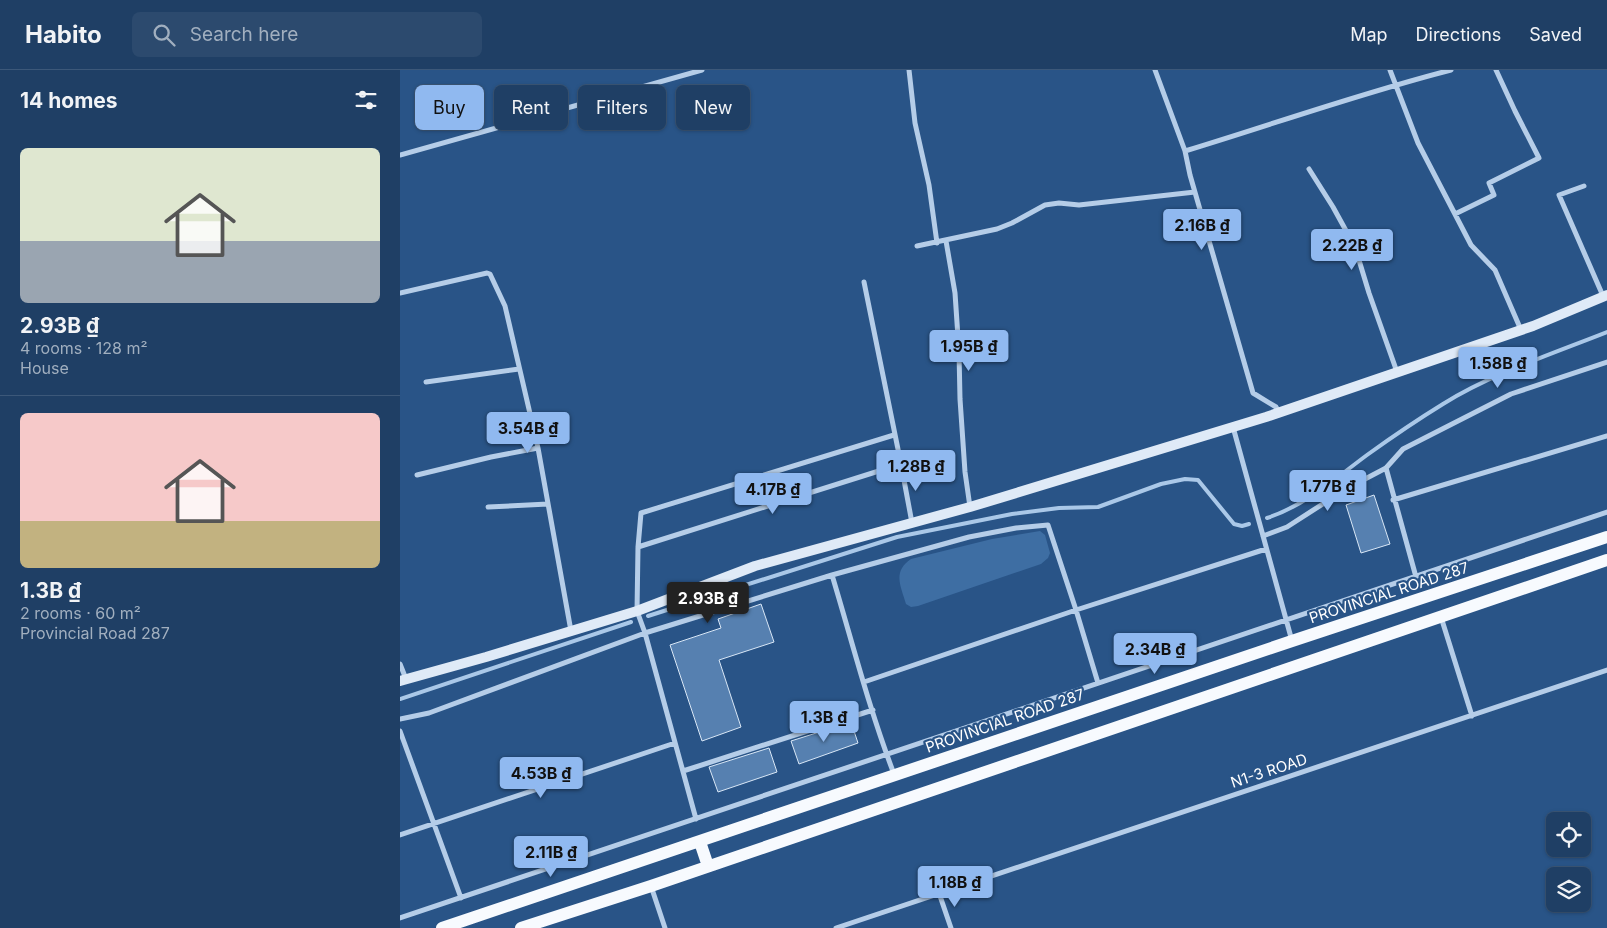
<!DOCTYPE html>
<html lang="en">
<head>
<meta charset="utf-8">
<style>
	:root { --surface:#1f3f65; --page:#2c4a6e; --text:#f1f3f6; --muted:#a1afbf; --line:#3c5879; --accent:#90b9f0 }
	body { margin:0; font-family:Inter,sans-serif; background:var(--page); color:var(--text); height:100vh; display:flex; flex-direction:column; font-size:19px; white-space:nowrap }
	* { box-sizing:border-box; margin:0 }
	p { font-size:16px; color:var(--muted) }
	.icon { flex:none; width:28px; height:28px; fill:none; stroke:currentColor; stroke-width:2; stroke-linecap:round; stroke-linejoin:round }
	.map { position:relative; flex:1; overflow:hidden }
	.panel { display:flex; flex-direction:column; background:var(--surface); width:400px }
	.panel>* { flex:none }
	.hud { position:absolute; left:15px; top:15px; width:475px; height:45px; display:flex; gap:10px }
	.buttons { position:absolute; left:1146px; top:742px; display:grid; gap:10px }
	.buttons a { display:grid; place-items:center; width:45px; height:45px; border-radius:8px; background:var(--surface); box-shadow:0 1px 4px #0004,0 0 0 1px var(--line); font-size:25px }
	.price { position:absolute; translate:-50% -42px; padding:0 11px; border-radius:5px; background:var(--accent); color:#111; font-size:16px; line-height:32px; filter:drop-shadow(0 1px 2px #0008) }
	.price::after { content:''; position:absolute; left:50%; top:30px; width:15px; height:11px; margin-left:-8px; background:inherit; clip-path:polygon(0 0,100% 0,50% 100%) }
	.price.on { background:#222; color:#fff }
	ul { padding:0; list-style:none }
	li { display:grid; align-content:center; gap:10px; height:265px; padding:0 20px }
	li+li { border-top:1px solid var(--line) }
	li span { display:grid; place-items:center; height:155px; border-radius:8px; color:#555 }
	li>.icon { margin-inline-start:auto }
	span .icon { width:90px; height:90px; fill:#fffc; stroke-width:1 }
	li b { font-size:21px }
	h2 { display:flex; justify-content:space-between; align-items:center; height:60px; padding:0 20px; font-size:21px }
	.chip { padding:0 18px; border-radius:8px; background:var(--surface); box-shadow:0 1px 4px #0004,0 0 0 1px var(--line); font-size:18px; line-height:45px }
	.chip.on { background:var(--accent); color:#111 }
	header { display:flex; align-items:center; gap:30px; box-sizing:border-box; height:70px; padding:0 25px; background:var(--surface); border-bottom:1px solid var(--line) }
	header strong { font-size:24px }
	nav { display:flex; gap:28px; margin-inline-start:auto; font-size:18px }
	.search { width:350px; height:45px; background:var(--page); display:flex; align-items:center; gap:12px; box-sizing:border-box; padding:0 18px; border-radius:8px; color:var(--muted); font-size:19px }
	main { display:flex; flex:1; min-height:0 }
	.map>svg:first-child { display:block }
	.green { fill:#3e6ea3 }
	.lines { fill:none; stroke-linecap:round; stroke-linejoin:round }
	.stream { stroke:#aac8e8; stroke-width:4 }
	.building { fill:#5680b0; stroke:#d9e7f6 }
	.street { stroke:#b5cde8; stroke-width:5 }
	.secondary { stroke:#dfeaf7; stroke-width:10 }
	.primary { stroke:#f7fafe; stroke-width:12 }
	.labels { text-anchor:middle; stroke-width:4.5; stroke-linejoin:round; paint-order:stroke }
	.street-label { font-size:15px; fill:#fff; stroke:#295487 }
</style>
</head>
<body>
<header>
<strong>Habito</strong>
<div class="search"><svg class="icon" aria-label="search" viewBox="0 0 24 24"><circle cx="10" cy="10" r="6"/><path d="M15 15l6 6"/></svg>Search here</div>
<nav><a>Map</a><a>Directions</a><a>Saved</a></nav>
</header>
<main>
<section class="panel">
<h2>14 homes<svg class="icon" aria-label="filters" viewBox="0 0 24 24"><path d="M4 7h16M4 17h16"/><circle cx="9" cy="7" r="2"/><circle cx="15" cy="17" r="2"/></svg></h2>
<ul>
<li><span style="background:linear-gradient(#dfe7d0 60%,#9aa5b1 0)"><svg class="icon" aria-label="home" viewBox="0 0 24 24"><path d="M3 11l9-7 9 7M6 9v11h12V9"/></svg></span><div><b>2.93B ₫</b><p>4 rooms · 128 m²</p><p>House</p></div></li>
<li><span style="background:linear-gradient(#f6c9c9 70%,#c2b280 0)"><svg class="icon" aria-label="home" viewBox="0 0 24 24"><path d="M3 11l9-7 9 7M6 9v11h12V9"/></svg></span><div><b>1.3B ₫</b><p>2 rooms · 60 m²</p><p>Provincial Road 287</p></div></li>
</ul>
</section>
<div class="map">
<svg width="1207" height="858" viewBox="0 0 1207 858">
	<rect width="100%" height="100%" fill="#295487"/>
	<path class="green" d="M640,461L645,465L650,483L648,488L641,494L518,536L511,537L506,534C501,516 492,502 511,489L592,469Z"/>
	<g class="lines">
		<path class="stream" d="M867,448C904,436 936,408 967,385C992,367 1017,350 1043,334C1091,304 1154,283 1207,262
			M248,546L497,467L612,444L659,438L698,437L761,414L785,409L798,410L834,454L842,456L849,454
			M0,629L231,552"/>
	</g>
	<path class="building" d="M974,425L990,474L961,483L946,435Z
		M361,534L374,572L319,590L341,657L302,671L270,575L321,558L318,549Z
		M451,652L458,673L399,694L391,671Z
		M369,678L377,702L318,722L309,697Z"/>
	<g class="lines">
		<path class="street" d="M509,0L515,53L529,115L537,173
			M755,0L785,81L790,105L853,323L876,337L879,342
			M990,0L1018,73L1071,175L1095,200L1121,260
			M785,81C874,54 961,23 1051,0
			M0,85L302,0
			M909,99L933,137L955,177L969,223L997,302
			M1184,116L1159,125L1203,226
			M1055,144L1094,125L1089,113L1139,88L1115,41L1096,0
			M546,171L555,223L559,282L560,329L565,402L570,437
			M517,176L597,159L612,153L645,135L659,133L679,135L795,122
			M464,212L501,394L512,453
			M0,223L87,203L90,204L105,236L138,378L171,561
			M26,312L119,299
			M833,357L892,571
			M17,405L91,387L138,378
			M993,430L1207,366
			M88,437L148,434
			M863,466L887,457L946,419L986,398
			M238,477L501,394
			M432,505L569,467L616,458L648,455L676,540L698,613
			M1016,507L986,398L1003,379L1111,324L1207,292
			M1041,547L1072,646
			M0,594L6,609
			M464,612L676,540L866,479
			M0,649L29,643L245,563L432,505C452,571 469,639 494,704
			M0,661L61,828
			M283,701L473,640
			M296,749L245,563L237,541L238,477L241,443L494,365
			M0,765L275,673
			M251,816L265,858
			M539,823L551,858
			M0,848L1207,442
			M436,858L1207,600"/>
		<path class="secondary" d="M0,611L86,587L237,541L355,496L570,437L866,347L1133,256L1207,225"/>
		<path class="primary" d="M300,772L308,796
			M42,858L892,571L1207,467
			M121,858L251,816L1207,490"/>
	</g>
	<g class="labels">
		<g class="street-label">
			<text transform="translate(989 523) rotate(-18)" y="5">PROVINCIAL ROAD 287</text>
			<text transform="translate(605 651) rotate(-19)" y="5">PROVINCIAL ROAD 287</text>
			<text transform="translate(869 701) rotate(-18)" y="5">N1-3 ROAD</text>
		</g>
	</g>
</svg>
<div class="buttons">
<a><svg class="icon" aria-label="locate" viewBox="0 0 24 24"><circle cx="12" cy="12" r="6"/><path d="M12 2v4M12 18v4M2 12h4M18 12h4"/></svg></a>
<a><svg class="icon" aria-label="layers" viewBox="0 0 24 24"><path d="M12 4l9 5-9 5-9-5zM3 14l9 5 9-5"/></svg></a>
</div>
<b class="price" style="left:802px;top:181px">2.16B ₫</b>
<b class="price" style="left:952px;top:201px">2.22B ₫</b>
<b class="price" style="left:569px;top:302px">1.95B ₫</b>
<b class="price" style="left:1098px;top:319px">1.58B ₫</b>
<b class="price" style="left:128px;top:384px">3.54B ₫</b>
<b class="price" style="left:516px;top:422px">1.28B ₫</b>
<b class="price" style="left:928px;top:442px">1.77B ₫</b>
<b class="price" style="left:373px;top:445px">4.17B ₫</b>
<b class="price on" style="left:308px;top:554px">2.93B ₫</b>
<b class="price" style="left:755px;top:605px">2.34B ₫</b>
<b class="price" style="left:424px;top:673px">1.3B ₫</b>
<b class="price" style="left:141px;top:729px">4.53B ₫</b>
<b class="price" style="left:151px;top:808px">2.11B ₫</b>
<b class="price" style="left:555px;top:838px">1.18B ₫</b>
<div class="hud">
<a class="chip on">Buy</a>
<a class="chip">Rent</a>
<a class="chip">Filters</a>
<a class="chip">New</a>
</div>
</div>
</main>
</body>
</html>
